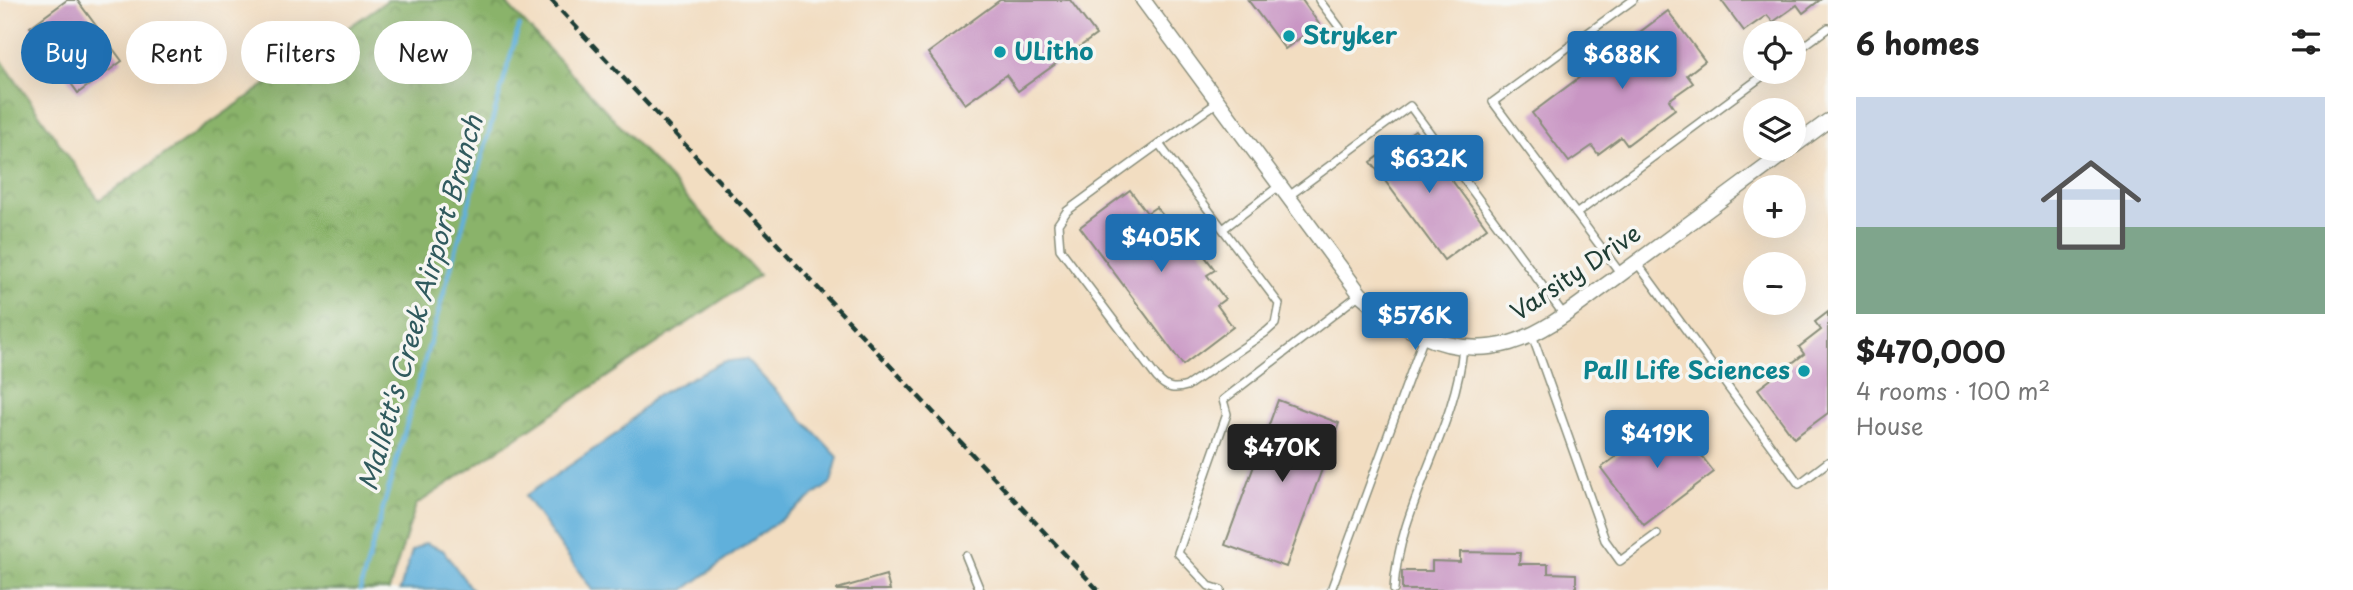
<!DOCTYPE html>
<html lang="en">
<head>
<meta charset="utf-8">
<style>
	:root { --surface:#fff; --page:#f6f6f6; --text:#222; --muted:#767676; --line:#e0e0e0; --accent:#1f6fb2 }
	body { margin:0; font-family:"Playpen Sans",sans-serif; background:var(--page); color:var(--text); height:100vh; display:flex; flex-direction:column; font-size:26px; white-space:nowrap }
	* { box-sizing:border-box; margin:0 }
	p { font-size:23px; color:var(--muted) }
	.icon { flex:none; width:38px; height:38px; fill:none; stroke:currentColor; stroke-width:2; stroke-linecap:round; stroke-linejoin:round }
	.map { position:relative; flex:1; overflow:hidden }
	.drawer { display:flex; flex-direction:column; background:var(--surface); width:525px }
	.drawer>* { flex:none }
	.top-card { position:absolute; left:21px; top:21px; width:665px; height:63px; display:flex; gap:14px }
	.fabs { position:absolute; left:1743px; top:21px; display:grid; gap:14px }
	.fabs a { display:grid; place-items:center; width:63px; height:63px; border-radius:50%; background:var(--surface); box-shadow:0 7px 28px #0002; font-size:35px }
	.price { position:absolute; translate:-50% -60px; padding:0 16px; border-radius:7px; background:var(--accent); color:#fff; font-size:23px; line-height:46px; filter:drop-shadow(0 2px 4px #0008) }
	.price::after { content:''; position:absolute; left:50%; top:42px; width:21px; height:16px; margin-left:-10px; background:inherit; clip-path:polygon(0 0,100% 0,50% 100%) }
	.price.selected { background:#222; color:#fff }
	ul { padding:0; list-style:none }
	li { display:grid; align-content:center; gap:14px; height:371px; padding:0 28px }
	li+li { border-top:2px solid var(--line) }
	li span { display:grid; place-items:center; height:217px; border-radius:0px; color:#555 }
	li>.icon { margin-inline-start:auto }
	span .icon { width:126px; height:126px; fill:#fffc; stroke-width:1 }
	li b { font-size:30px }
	h2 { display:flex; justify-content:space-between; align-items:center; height:84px; padding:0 28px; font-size:30px }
	.tag { padding:0 24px; border-radius:32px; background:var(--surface); box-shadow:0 7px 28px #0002; font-size:24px; line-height:63px }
	.tag.selected { background:var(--accent); color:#fff }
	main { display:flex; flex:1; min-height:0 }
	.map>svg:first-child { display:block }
	.forest { fill:url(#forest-crowns); stroke:#54784f; stroke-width:2 }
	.water { fill:#61b0db; stroke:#407688; stroke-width:2 }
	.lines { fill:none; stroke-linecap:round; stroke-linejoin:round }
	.stream { stroke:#61b0db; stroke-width:4.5 }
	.building { fill:#c996c4 }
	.lane-casing { stroke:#888d7a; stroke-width:10 }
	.street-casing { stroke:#888d7a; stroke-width:17 }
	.lane { stroke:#fff; stroke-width:7 }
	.street { stroke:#fff; stroke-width:14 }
	.rail { stroke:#1f3d34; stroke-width:4.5; stroke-dasharray:10 5; stroke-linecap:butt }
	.culture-dot { fill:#0f9aa8; stroke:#f6f6f2; stroke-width:2.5 }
	.labels { text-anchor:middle; stroke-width:7; stroke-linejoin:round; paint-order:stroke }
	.culture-label { font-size:24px; font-weight:bold; fill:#0d838f; stroke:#f6f6f2; text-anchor:start }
	.street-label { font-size:24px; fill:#1f3d34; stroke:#f6f6f2 }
	.water-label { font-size:26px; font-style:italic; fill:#305a5e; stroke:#f6f6f2 }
</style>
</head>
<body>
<main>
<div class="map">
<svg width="1828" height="590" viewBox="0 0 1828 590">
	<defs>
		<pattern id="forest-crowns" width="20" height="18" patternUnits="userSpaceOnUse" patternTransform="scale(1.75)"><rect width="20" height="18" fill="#8ab36a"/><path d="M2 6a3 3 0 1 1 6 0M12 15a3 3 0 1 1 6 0" fill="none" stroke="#709358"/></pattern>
	</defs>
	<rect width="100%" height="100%" fill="#f6f6f2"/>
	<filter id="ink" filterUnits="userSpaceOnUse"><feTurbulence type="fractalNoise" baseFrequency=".0143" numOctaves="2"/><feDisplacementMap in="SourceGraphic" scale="14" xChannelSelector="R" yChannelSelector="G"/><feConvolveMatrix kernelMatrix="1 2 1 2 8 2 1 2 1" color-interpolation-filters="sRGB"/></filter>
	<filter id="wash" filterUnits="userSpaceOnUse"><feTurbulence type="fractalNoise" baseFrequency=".00686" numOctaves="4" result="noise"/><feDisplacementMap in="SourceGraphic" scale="28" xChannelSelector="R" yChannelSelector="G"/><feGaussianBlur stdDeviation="1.57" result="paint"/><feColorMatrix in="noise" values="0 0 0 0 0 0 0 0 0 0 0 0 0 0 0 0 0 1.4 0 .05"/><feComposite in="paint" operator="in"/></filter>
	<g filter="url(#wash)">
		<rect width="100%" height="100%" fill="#f2ddc1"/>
		<path class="forest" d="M388,0H503L759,275L416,505L389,590H0V58L99,200Z"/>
		<path class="water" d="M746,359L838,457L831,483L684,590H592L525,496L619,432L654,397L722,362Z
			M425,543L443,550L472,590H400L412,551Z"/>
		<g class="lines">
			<path class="stream" d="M360,590L519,26"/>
		</g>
		<g id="blocks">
			<path class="building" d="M67,0H77L122,61L78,93L30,27Z
				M1000,0H1070L1096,35L1018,91L1006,75L965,104L928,53Z
				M1248,0H1302L1319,24L1285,49Z
				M1721,0H1820L1803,13L1797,5L1773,22L1767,15L1744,31Z
				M1668,11L1705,61L1687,75L1693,83L1669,100L1675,109L1627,145L1621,137L1598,154L1592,146L1569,162L1532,113Z
				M1415,130L1487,228L1444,260L1371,162Z
				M1130,190L1147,213L1156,207L1173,228L1180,223L1215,270L1207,275L1225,299L1217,305L1233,327L1183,365L1080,227Z
				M1828,312V413L1794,438L1758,389L1804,354L1799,347L1821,330L1815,322Z
				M1278,400L1339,423L1286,567L1225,545Z
				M1670,415L1714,472L1644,525L1601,468Z
				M1460,552L1520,553L1519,564H1548V573L1576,574V590H1402V571H1432V561L1460,562Z
				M886,575L890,590H837V589Z"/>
		</g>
	</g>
	<g filter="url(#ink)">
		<use href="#blocks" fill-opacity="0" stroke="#888d7a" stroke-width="2"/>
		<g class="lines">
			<defs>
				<path id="lane" d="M1319,0L1340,28
					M1794,53L1828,28
					M1159,144L1279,304L1275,324L1266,332L1187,386C1174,390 1167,389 1157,378L1060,249L1058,224L1067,211C1117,174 1167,138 1218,102
					M1289,196L1410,106L1564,315
					M1576,214L1768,72
					M1223,229L1279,186
					M1637,263L1799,484L1828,462
					M1621,274L1493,102L1633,0
					M1532,335L1605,540L1620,561L1657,534
					M966,556L980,590
					M1221,590L1209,586L1178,553L1227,414L1223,400L1360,294
					M1331,590L1424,337
					M1394,590C1398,506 1456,431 1463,347"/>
				<path id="street" d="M1143,0L1360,294C1401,331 1453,359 1510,343C1547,332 1579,304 1610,282C1670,238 1730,193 1790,149
					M1794,146L1828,121"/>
			</defs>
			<use href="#lane" class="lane-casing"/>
			<use href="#street" class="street-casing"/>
			<use href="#lane" class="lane"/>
			<use href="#street" class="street"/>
			<path class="rail" d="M551,0L1098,590"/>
		</g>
	</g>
	<g class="culture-dot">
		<circle cx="1289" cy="36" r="7"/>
		<circle cx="1000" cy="52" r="7"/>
		<circle cx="1804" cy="371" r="7"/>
	</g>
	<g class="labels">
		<g class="culture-label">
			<text x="1303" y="44">Stryker</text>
			<text x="1014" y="60">ULitho</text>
			<text x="1790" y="379" text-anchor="end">Pall Life Sciences</text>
		</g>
		<g class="street-label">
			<text transform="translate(1576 273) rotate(-34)" y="8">Varsity Drive</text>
		</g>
		<g class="water-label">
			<text transform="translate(421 303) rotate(-74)" y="9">Mallett's Creek Airport Branch</text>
		</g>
	</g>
</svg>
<div class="fabs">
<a><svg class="icon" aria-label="locate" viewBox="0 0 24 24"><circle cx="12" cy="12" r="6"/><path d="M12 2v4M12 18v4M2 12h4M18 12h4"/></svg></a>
<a><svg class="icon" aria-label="layers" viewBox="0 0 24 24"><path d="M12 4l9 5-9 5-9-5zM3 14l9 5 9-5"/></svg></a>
<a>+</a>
<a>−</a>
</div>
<b class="price" style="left:1622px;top:91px">$688K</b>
<b class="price" style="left:1429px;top:195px">$632K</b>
<b class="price" style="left:1161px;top:274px">$405K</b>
<b class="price" style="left:1415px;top:352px">$576K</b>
<b class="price" style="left:1657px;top:470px">$419K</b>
<b class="price selected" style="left:1282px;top:484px">$470K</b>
<div class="top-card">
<a class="tag selected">Buy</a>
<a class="tag">Rent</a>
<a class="tag">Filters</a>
<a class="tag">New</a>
</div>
</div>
<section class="drawer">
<h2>6 homes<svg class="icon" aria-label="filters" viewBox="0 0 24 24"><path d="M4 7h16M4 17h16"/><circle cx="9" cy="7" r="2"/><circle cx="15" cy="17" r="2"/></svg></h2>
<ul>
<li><span style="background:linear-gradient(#c9d6e8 60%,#7fa58c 0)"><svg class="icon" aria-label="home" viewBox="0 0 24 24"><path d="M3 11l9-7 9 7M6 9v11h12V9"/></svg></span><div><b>$470,000</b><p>4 rooms · 100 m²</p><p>House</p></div></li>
</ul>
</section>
</main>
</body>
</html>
